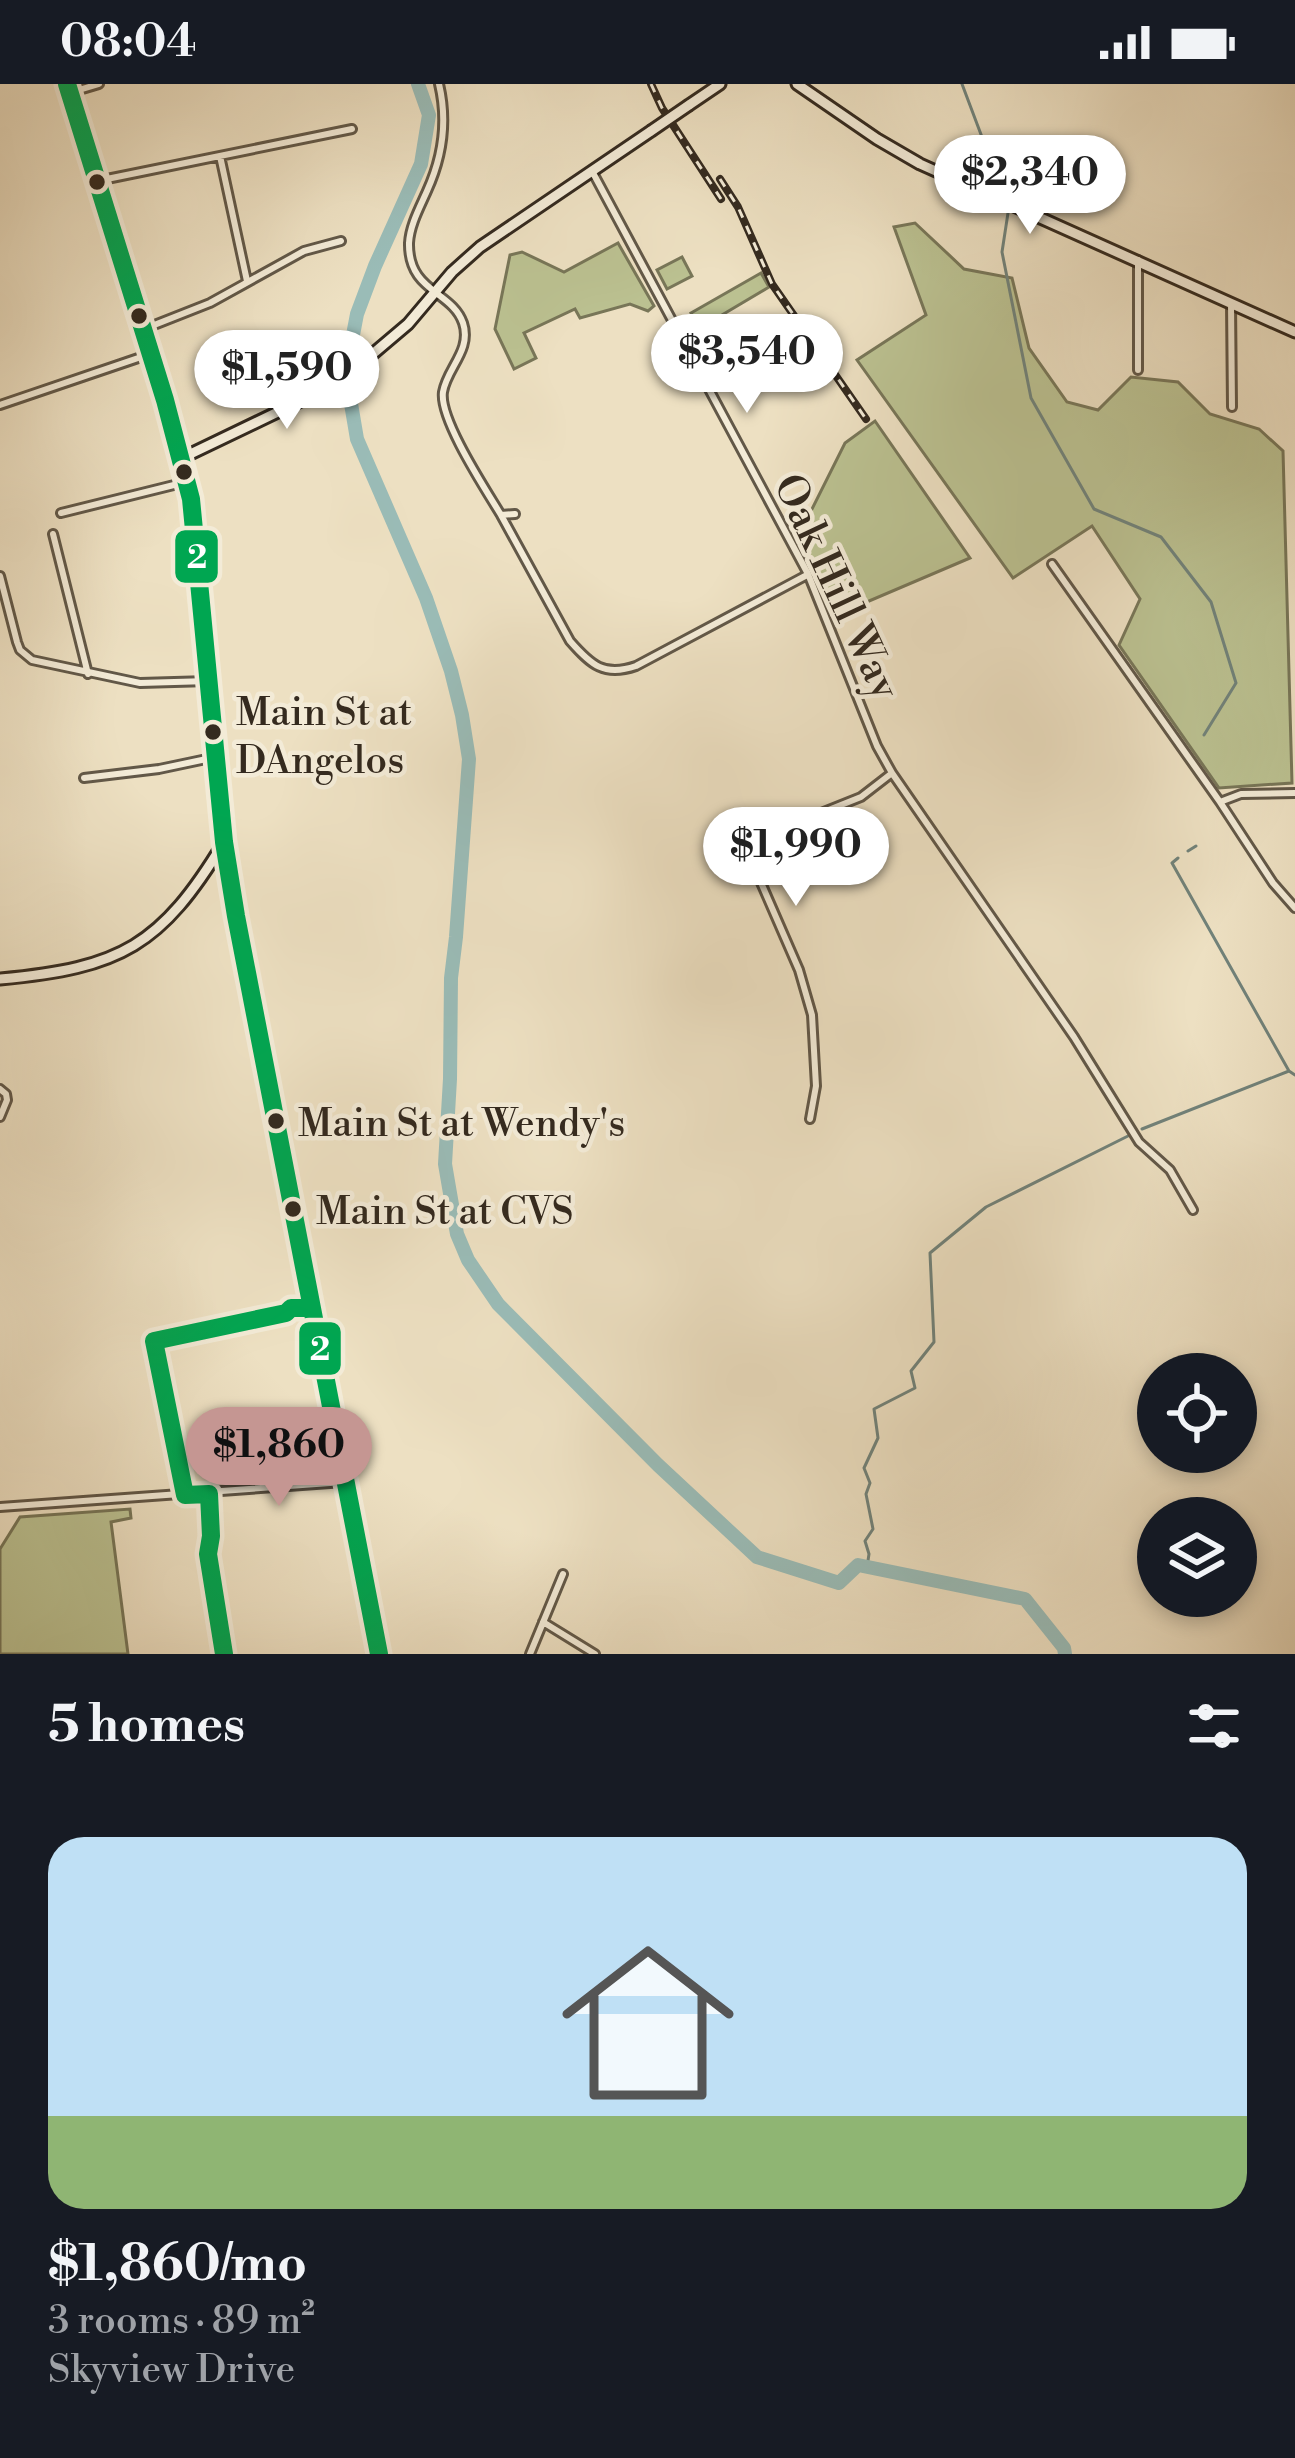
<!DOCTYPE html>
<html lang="en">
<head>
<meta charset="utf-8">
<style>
	:root { --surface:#171b24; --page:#20242c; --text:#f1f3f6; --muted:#9ea1a6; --accent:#c59692 }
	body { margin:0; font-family:"Libre Bodoni",serif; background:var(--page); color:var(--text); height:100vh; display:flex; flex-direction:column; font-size:45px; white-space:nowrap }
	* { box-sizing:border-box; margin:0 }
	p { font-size:39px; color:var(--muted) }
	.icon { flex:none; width:66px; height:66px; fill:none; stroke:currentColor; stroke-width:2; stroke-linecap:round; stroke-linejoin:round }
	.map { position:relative; height:1570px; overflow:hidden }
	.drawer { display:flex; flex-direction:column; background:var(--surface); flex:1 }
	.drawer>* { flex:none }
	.controls { position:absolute; left:1137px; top:1269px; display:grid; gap:24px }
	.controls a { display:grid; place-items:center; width:120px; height:120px; border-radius:50%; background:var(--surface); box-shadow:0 6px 18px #0003; font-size:60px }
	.price { position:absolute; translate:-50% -102px; padding:0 27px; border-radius:42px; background:#fff; color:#222; font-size:39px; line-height:78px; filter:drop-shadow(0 3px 6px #0008) }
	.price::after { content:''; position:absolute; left:50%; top:72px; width:36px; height:27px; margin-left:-18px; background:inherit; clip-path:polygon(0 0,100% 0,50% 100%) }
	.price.current { background:var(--accent); color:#111 }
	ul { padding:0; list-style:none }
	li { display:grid; align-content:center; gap:24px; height:636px; padding:0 48px }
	li span { display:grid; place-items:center; height:372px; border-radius:36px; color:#555 }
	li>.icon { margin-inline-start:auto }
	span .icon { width:216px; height:216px; fill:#fffc; stroke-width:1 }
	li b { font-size:51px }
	h2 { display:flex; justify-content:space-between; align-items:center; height:144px; padding:0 48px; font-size:51px }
	.status { display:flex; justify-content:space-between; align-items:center; height:84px; padding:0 60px; background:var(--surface); direction:ltr }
	.status svg { height:33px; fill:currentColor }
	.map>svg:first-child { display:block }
	.green { fill:#bbc191; stroke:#787658; stroke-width:3 }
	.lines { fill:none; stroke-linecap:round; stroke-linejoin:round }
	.stream { stroke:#71827a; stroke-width:3 }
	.river { stroke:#9abcb7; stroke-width:14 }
	.minor-casing { stroke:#625848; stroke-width:12 }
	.secondary-casing { stroke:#342a1f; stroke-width:15 }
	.primary-casing { stroke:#342a1f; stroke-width:15 }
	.minor { stroke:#f3ebd7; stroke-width:6 }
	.secondary { stroke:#f3ebd7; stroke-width:9 }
	.primary { stroke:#ede0c2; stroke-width:9 }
	.rail-casing { stroke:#342a1f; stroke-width:8 }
	.rail { stroke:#f3ebd7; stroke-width:3; stroke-dasharray:9; stroke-linecap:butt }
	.secondary-bridge-casing { stroke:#342a1f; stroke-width:15; stroke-linecap:butt }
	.secondary-bridge { stroke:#f3ebd7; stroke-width:9 }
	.bus-1-casing { stroke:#f3ebd7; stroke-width:27 }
	.bus-1 { stroke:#00a651; stroke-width:18 }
	.bus-dot { fill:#342a1f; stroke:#f3ebd7; stroke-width:4.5 }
	.labels { text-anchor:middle; stroke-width:9; stroke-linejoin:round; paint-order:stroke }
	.bus-label { font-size:39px; fill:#342a1f; stroke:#f3ebd7; text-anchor:start }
	.street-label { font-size:42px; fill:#342a1f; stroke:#f3ebd7 }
	.line-badge { stroke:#f3ebd7; stroke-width:4.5 }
	.badge-label { font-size:33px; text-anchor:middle; font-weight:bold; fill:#fff }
</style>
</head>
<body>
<div class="status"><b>08:04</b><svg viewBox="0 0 49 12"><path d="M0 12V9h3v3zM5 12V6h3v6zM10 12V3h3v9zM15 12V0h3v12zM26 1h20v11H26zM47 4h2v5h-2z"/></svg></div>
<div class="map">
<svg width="1295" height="1570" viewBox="0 0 1295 1570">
	<rect width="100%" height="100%" fill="#ede0c2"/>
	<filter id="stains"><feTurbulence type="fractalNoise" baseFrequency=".00167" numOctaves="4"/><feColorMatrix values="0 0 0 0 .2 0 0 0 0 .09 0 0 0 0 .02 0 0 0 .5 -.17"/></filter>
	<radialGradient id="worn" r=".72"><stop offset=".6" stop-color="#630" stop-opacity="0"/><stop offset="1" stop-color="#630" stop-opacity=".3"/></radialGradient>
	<path class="green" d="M915,139L964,185L1012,194L1029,264L1067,318L1098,326L1131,293L1178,298L1210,330L1259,345L1283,367L1292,699L1219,704L1119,561L1140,515L1092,442L1013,494L857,276L926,231L894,143Z
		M618,159L654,222L648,227L630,220L580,234L575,225L524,249L536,274L514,285L495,245L510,171L522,168L564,188Z
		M682,173L692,192L667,205L657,186Z
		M761,189L769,203L700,244L691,229Z
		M875,337L970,474L834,532L815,486L790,439L811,427L845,359Z
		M130,1425L131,1434L111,1438L128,1570H0V1465L20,1433Z"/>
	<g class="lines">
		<path class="stream" d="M962,0L994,85L1012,97L1013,110
			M1008,129L1002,168L1031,314L1094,425L1161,453L1211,518L1236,599L1204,651
			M1188,767L1196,762
			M1178,774L1172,779L1289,987
			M1142,1045L1289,987L1295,991
			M867,1483L869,1470L865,1457L873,1445L866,1410L870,1399L864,1384L878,1354L874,1325L915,1304L911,1287L934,1258L930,1169L986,1123L1128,1052"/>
		<path class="river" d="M418,0L429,31L421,80L375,182L357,230L348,277V302L357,355L426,514L451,587L462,631L469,675L456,853L451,894L450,995L445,1080L457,1150L468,1176L498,1220L658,1381L757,1473L839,1499L858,1481L1025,1515L1064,1564L1065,1570"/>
		<defs>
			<path id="minor" d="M439,0C448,38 443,72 427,107C420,123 410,141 409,159C408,208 452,207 463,239C472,266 447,284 443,308C439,335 486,406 501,431L515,430
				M69,9L99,0
				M220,72L247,197
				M592,87L808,490L877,662L892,689L1074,953L1139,1058L1170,1086L1193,1126
				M97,97L352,45
				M1138,176V286
				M1231,219L1232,323
				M144,245L210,219L304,167L341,157
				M0,321L150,270
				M61,429L186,398
				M501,431L570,557C591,581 604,593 636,582L807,491
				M53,450L88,590
				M1052,480L1220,718L1241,710L1295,709
				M0,492L17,558L20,566L32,576L140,599L209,597
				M84,694L159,685L216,673
				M1220,718L1273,799L1295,824
				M0,1005L6,1010L7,1016L0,1033
				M810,1035L816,1002L812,931L799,886L759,794L757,772L762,760L776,747L861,713L892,689
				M0,1423L344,1398
				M543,1538L595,1570
				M530,1570L563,1490"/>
			<path id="secondary" d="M797,0L877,55L920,80L1295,248
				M689,21L720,0
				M182,374L311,312L349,290L408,240L452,188L480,163L651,47
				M0,895C121,884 161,862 224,758"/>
			<path id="primary" d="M67,0L165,316L191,415L224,758L236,832L379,1570"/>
		</defs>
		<use href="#minor" class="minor-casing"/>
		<use href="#secondary" class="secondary-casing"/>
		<use href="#primary" class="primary-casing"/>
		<use href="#minor" class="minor"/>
		<use href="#secondary" class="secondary"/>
		<use href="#primary" class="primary"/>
		<defs>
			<path id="rail" d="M651,0L662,24L721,115
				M720,95L738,123L772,200L866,335"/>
		</defs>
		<use href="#rail" class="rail-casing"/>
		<use href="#rail" class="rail"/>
		<defs>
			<path id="secondary-bridge" d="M651,47L689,21"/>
		</defs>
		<use href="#secondary-bridge" class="secondary-bridge-casing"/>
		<use href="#secondary-bridge" class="secondary-bridge"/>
		<defs>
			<path id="bus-1" d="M67,0L165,316L191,415L224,758L236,832L379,1570
				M224,1570L208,1470L211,1452L209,1410L185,1411L154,1257L286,1229L291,1224H312"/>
		</defs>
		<use href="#bus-1" class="bus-1-casing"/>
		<use href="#bus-1" class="bus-1"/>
	</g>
	<g class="bus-dot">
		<circle cx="97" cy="98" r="10"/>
		<circle cx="139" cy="232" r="10"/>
		<circle cx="184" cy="388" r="10"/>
		<circle cx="213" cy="648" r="10"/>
		<circle cx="276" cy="1037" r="10"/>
		<circle cx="293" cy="1125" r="10"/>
	</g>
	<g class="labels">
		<g class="bus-label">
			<text x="236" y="641">Main St at<tspan x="236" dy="48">DAngelos</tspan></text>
			<text x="298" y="1052">Main St at Wendy's</text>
			<text x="316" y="1140">Main St at CVS</text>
		</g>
		<g class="street-label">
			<text transform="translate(838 502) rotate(65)" y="15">Oak Hill Way</text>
		</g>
	</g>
	<g class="line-badge">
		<rect x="173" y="444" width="47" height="57" rx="12" fill="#00a651"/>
		<rect x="297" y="1236" width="46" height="57" rx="12" fill="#00a651"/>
	</g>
	<g class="badge-label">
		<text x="197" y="484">2</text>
		<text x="320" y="1276">2</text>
	</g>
	<rect width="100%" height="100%" filter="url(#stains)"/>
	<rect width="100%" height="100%" fill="url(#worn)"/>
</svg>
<div class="controls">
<a><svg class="icon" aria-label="locate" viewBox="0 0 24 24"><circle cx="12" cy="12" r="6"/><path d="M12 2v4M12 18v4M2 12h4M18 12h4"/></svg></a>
<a><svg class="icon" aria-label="layers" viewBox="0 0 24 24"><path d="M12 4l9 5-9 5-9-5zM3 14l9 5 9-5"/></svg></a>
</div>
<b class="price" style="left:1030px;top:153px">$2,340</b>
<b class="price" style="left:747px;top:332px">$3,540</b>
<b class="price" style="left:287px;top:348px">$1,590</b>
<b class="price" style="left:796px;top:825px">$1,990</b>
<b class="price current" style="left:279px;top:1425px">$1,860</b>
</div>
<section class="drawer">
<h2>5 homes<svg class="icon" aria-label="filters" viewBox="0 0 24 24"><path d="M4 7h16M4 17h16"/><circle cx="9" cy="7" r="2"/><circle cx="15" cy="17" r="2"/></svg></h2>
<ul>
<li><span style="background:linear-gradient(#bfe0f5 75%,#8fb573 0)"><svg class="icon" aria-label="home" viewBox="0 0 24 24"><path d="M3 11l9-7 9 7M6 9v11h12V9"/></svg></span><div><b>$1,860/mo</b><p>3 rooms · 89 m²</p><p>Skyview Drive</p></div></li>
</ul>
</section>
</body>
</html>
